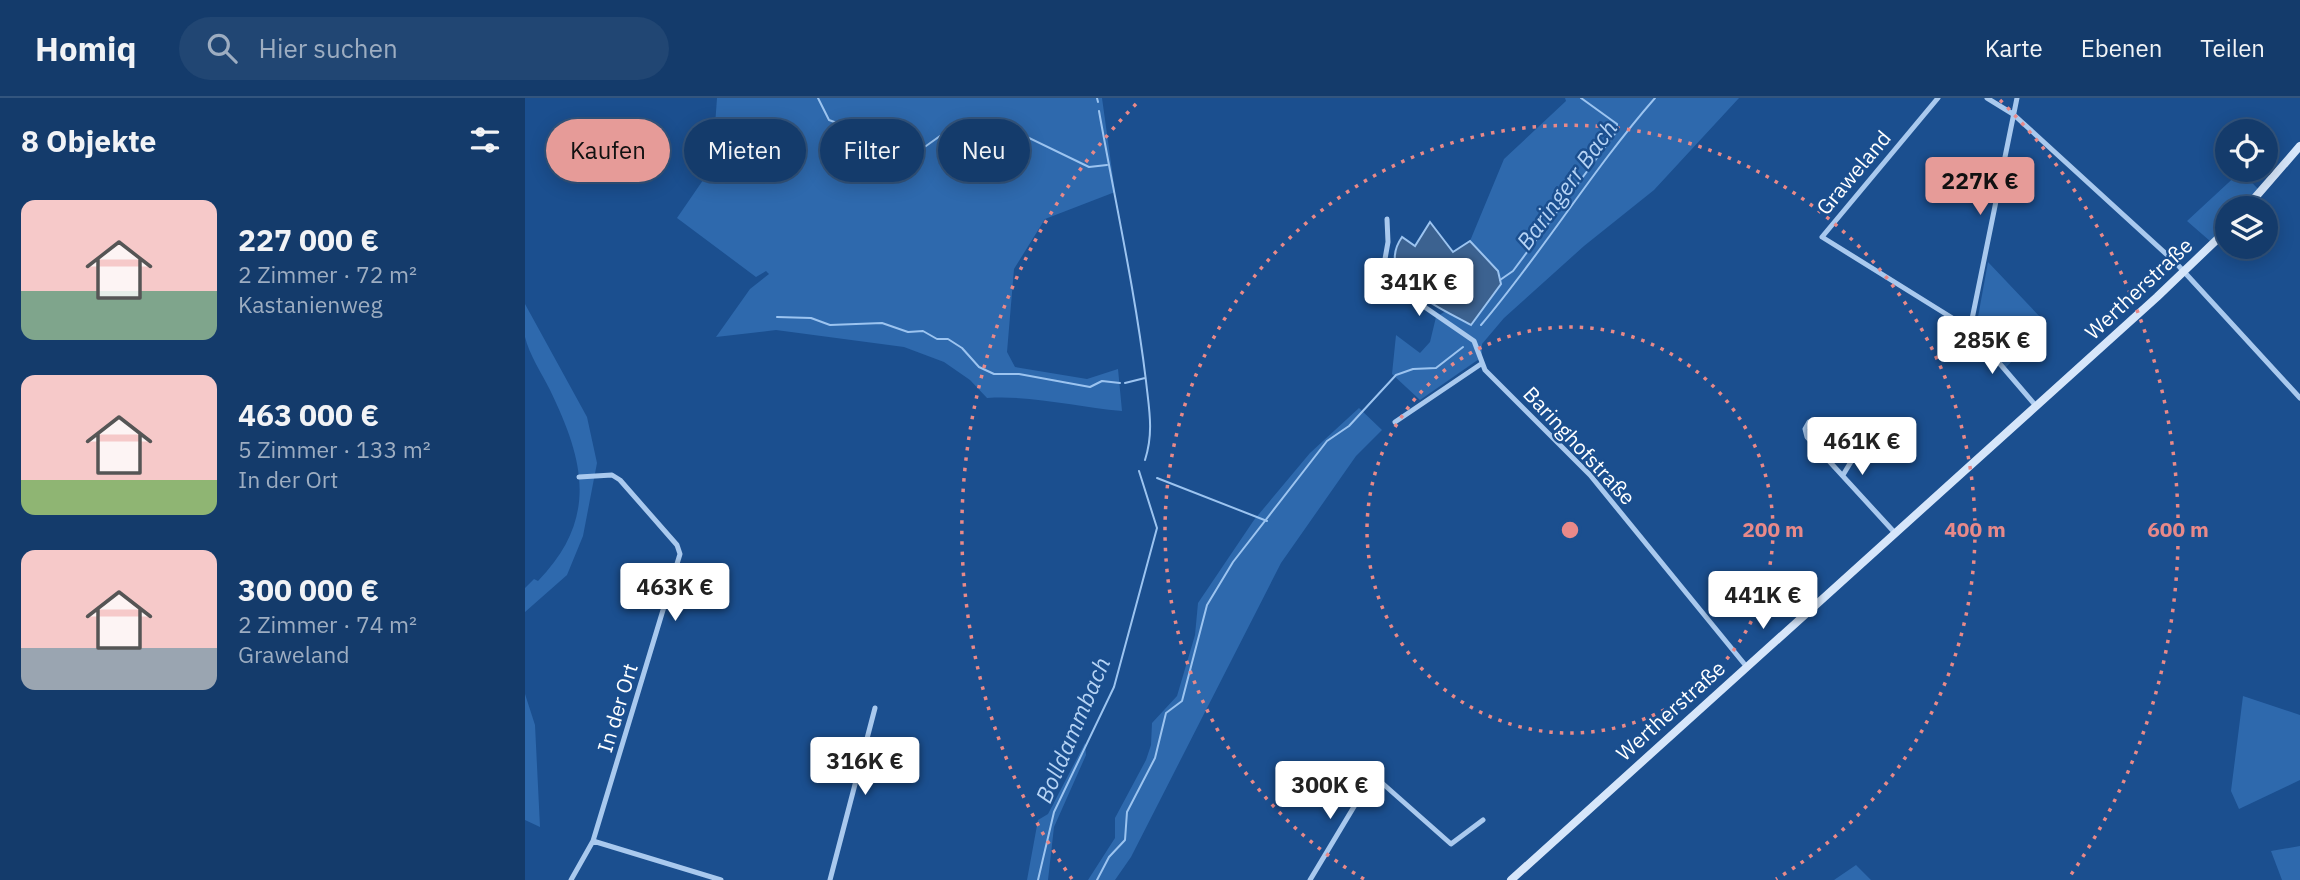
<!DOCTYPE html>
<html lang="de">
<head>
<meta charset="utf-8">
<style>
	:root { --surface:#143b6b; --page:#214673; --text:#f1f3f6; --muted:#9dadc1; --line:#33557e; --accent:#e69b98 }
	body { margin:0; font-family:"IBM Plex Sans",sans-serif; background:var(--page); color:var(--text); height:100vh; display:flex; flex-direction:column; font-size:26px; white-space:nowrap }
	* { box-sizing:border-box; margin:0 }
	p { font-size:23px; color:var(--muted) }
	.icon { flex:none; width:38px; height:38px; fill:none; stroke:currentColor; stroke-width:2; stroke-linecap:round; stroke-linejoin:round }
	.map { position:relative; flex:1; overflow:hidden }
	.drawer { display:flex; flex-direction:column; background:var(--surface); width:525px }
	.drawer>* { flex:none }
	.top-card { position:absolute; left:21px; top:21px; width:665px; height:63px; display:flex; gap:14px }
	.tools { position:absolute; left:1690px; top:21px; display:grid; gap:14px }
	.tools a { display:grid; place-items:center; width:63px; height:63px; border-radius:50%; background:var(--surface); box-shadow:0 4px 18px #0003,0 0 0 2px var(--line); font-size:35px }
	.price { position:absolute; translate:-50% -60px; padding:0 16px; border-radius:7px; background:#fff; color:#222; font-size:23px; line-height:46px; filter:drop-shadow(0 2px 4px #0008) }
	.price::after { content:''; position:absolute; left:50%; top:42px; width:21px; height:16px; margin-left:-10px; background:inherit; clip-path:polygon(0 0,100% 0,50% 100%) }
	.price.on { background:var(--accent); color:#111 }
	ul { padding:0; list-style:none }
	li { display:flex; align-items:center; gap:21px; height:175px; padding:0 21px }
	li span { display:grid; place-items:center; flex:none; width:196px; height:140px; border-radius:14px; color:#555 }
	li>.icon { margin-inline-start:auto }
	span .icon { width:84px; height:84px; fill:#fffc; stroke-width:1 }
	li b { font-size:30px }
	h2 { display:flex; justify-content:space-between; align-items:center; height:84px; padding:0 21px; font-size:30px }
	.chip { padding:0 24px; border-radius:32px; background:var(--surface); box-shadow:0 4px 18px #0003,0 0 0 2px var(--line); font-size:24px; line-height:63px }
	.chip.on { background:var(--accent); color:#111 }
	header { display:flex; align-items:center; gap:42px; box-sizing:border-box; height:98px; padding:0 35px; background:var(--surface); border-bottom:2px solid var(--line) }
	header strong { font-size:33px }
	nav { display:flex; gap:38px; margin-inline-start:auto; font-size:24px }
	.search { width:490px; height:63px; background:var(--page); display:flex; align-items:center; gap:18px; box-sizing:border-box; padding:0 24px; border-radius:38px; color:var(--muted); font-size:26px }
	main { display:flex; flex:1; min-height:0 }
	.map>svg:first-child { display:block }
	.green { fill:#2e69ad }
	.water { fill:#3c6290; stroke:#9cc4f0; stroke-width:2 }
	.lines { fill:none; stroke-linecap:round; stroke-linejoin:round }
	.stream { stroke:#9cc4f0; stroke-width:2 }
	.minor { stroke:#a9c9ee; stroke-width:5 }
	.secondary { stroke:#d6e6fa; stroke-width:8 }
	.ring { fill:none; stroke:#e88989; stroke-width:3.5; stroke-dasharray:3.5 7 }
	.labels { text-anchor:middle; stroke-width:5; stroke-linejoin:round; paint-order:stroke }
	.street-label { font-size:21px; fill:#fff; stroke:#1b4f8f }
	.water-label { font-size:23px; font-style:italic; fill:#b5d3f5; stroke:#1b4f8f }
	.centre { fill:#e88989; stroke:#1b4f8f; stroke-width:3.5 }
	.ring-label { font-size:21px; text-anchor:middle; font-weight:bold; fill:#e88989; stroke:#1b4f8f; stroke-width:5; stroke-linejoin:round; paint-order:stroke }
</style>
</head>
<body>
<header>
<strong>Homiq</strong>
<div class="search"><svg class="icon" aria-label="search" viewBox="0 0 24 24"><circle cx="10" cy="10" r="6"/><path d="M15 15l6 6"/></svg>Hier suchen</div>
<nav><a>Karte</a><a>Ebenen</a><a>Teilen</a></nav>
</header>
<main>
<section class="drawer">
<h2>8 Objekte<svg class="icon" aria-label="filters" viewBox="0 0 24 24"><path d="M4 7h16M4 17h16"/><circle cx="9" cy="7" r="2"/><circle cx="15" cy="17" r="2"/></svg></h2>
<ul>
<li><span style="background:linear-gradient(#f6c9c9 65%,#7fa58c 0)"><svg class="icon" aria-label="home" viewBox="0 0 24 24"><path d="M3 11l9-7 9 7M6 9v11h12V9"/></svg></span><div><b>227 000 €</b><p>2 Zimmer · 72 m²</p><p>Kastanienweg</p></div></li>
<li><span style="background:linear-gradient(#f6c9c9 75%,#8fb573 0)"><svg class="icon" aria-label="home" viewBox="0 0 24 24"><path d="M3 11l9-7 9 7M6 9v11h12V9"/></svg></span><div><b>463 000 €</b><p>5 Zimmer · 133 m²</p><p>In der Ort</p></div></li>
<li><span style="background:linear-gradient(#f6c9c9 70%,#9aa5b1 0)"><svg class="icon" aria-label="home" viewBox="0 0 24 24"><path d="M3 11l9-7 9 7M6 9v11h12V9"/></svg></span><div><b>300 000 €</b><p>2 Zimmer · 74 m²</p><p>Graweland</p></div></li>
</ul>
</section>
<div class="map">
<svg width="1775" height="782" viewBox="0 0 1775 782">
	<rect width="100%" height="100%" fill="#1b4f8f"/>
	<path class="green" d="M192,0H577L590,94L520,121L489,171L482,254L490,269L562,281L593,271L597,313C552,309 507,297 462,300L445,282L419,264L379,249L251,232L191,239L225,191L244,176L241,173L231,179L152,120L187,69Z
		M1040,0H1214L1129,92L1059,148L979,220L957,246V259L895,302L867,276L871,237L895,255L905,244L911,219L921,213L946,227L959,207L973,172L945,143L979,61L1041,3Z
		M1716,73L1734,92L1717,110H1703V125L1685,143L1662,123Z
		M1463,164L1516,220L1513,238L1480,270L1455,240L1451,230Z
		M0,206L62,319L72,365L58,438L42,477L0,514V490L9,481L13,483C73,421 60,364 25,292C17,276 4,256 0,239C0,229 0,216 0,206Z
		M834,310L857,332L831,358L756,465L606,759L590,782H563L590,740V720L621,662L626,647L627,625L652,598L670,537L673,505L729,422L785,355Z
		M0,596L10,627L15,729L0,722Z
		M1718,598L1775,617V682L1714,711L1706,693Z
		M560,645L561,657L529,729L523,782H502L513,722L523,716Z
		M1775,748V782H1757L1746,753Z
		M1331,767L1346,782H1309Z"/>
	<path class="water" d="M905,124L928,154L945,143L973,173L976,186L946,227C918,211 847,182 877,139L890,148Z"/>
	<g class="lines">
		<path class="stream" d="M293,0L304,22L328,31L350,60
			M572,0L573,4
			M574,13C590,103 610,192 621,283C624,311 629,334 620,362
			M357,68L373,69L383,61L385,53L401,48L415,38L469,23L564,69L582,67
			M975,182L988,173L1092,33V26L1056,0
			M252,219L286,220L305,227L357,225L383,234L398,233L412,241H423L437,250L454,269L469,276H494L565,289L577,283L595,285
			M956,227C1018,154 1067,72 1130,0
			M600,285L620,280
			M632,380L742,423
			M513,782L529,714L589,589L632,430L614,373
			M572,782L584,759L600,742L602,714L630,660L641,615L657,603L682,507L708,464L802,343L824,328L871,277L888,271L911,270L938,249"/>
		<path class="minor" d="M1413,0L1297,139L1445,231L1511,308
			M1462,0L1488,16L1651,165L1775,300
			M862,121L863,144L860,161L868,179L888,201L949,243L960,272L1065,377L1221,568
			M1445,231L1492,0
			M870,324L956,266
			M1284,324L1280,331L1282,339L1370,435
			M1318,377L1350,324
			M68,743L196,782
			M46,782L68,743L155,456L152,447L95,382L87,377L54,379
			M305,782L350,610
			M785,782L848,677L926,746L958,722"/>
		<path class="secondary" d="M1721,110L1775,48
			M986,782L1632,199L1703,131"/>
	</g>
	<g class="ring">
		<circle cx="1045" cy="432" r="203"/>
		<path d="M839 781A405 405 0 1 1 1251 781"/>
		<path d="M547 781A608 608 0 0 1 615 2M1475 2A608 608 0 0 1 1543 781"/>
	</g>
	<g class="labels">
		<g class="street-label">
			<text transform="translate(1329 75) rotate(-50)" y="7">Graweland</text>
			<text transform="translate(1614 191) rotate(-43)" y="7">Wertherstraße</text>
			<text transform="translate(1054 348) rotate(47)" y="7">Baringhofstraße</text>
			<text transform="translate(93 610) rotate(-73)" y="7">In der Ort</text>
			<text transform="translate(1146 613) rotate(-42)" y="7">Wertherstraße</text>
		</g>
		<g class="water-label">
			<text transform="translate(1042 87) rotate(-54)" y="8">Baringerr Bach</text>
			<text transform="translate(548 632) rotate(-67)" y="8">Bolldammbach</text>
		</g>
	</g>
	<circle cx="1045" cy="432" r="10" class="centre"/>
	<g class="ring-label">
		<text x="1248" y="439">200 m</text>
		<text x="1450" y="439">400 m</text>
		<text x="1653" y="439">600 m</text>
	</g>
</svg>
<div class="tools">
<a><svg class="icon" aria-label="locate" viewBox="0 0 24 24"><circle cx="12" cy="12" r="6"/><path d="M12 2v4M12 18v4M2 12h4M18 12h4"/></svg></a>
<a><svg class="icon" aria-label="layers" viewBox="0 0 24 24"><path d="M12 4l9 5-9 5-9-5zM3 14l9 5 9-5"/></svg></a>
</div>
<b class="price on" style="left:1455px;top:119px">227K €</b>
<b class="price" style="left:894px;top:220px">341K €</b>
<b class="price" style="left:1467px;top:278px">285K €</b>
<b class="price" style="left:1337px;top:379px">461K €</b>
<b class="price" style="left:150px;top:525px">463K €</b>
<b class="price" style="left:1238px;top:533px">441K €</b>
<b class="price" style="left:340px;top:699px">316K €</b>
<b class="price" style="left:805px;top:723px">300K €</b>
<div class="top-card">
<a class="chip on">Kaufen</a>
<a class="chip">Mieten</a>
<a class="chip">Filter</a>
<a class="chip">Neu</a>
</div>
</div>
</main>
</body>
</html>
